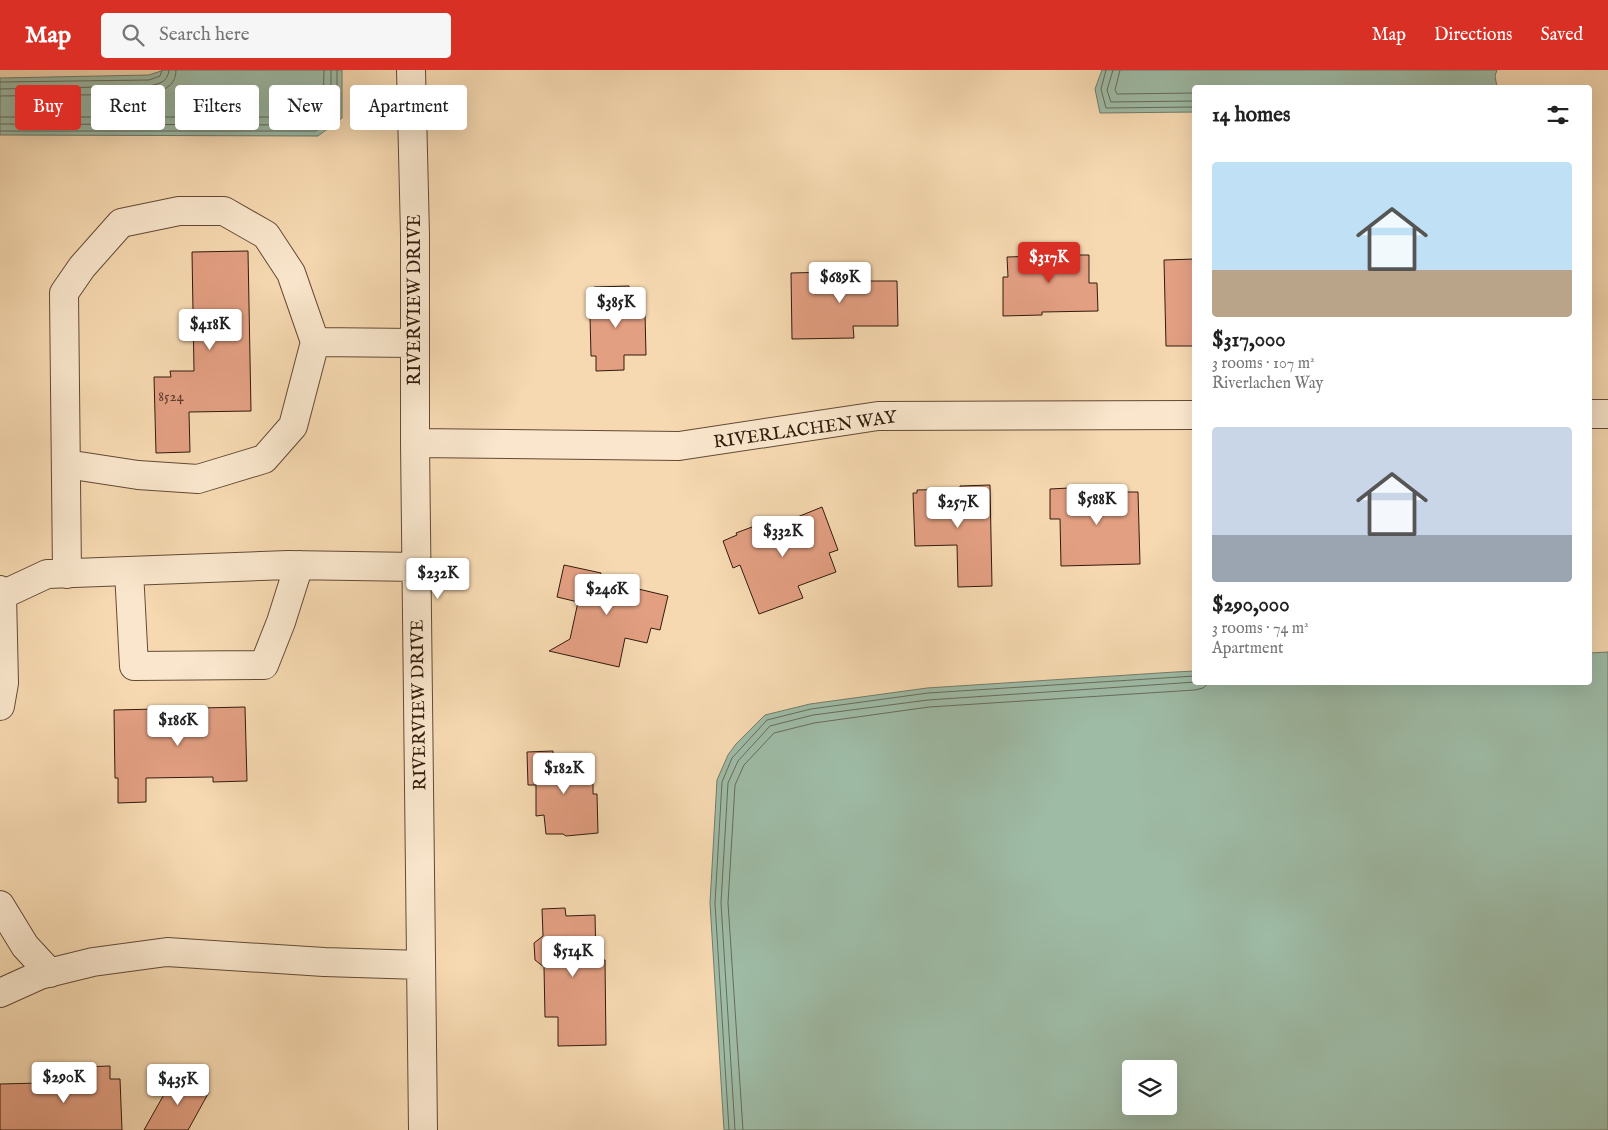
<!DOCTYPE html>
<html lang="en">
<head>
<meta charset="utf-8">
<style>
	:root { --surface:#fff; --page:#f6f6f6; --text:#222; --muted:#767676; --accent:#d93025 }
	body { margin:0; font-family:"IM FELL English",serif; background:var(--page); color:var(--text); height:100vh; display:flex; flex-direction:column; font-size:19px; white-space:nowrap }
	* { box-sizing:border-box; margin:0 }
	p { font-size:16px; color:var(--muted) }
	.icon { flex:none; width:28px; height:28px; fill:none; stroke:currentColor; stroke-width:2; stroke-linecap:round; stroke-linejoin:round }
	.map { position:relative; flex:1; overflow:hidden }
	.panel { position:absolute; left:1192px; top:15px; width:400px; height:600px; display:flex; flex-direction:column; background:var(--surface); border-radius:5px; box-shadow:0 5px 20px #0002 }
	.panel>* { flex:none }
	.banner { position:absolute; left:15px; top:15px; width:475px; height:45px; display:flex; gap:10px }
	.controls { position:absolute; left:1122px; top:990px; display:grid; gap:10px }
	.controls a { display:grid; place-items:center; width:55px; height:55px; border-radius:5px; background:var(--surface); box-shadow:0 5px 20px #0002; font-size:25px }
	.price { position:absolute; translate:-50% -42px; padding:0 11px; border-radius:5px; background:#fff; color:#222; font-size:16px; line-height:32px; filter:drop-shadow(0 1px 2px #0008) }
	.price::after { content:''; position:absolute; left:50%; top:30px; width:15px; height:11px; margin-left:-8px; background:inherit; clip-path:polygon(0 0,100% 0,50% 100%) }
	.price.selected { background:var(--accent); color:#fff }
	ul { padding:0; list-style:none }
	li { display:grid; align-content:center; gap:10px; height:265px; padding:0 20px }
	li span { display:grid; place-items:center; height:155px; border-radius:5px; color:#555 }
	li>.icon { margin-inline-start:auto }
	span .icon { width:90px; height:90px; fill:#fffc; stroke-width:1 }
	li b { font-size:21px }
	h2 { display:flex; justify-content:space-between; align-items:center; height:60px; padding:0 20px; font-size:21px }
	.chip { padding:0 18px; border-radius:5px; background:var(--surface); box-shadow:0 5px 20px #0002; font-size:18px; line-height:45px }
	.chip.selected { background:var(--accent); color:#fff }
	header { display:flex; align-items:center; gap:30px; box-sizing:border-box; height:70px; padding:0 25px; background:var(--accent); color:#fff }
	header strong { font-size:24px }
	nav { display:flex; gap:28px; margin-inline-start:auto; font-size:18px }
	.search { width:350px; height:45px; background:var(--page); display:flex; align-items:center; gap:12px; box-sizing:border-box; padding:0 18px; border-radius:5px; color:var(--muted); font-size:19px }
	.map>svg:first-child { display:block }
	.water { fill:#9ebba6; stroke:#737b69; fill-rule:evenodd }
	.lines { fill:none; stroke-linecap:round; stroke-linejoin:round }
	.shore { stroke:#686b5a; stroke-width:1 }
	.building { fill:#e39f82; stroke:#321b0d }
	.minor-casing { stroke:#634a36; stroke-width:30 }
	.minor { stroke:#f9e6cc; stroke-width:28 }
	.labels { text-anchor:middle; stroke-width:4; stroke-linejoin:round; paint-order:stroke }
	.number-label { font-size:15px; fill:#5e3c2a }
	.street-label { font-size:18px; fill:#321b0d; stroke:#f9e6cc }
</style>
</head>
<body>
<header>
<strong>Map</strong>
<div class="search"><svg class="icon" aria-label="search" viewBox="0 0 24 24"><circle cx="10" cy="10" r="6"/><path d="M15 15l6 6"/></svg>Search here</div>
<nav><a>Map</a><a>Directions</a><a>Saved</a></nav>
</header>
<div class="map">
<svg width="1608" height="1060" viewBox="0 0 1608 1060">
	<rect width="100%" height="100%" fill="#f6d9b1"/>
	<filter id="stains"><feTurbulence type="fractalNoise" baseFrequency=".004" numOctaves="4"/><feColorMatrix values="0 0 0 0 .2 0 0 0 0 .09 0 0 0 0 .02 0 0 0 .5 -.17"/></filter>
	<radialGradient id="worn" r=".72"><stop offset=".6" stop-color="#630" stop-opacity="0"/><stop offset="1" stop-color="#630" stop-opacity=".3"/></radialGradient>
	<path class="water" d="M164,0H342V48L318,66L0,65V8L149,5Z
		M1102,0H1497L1495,6L1497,17L1195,18V42L1100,43L1095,19Z
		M1608,582V1060H724L710,833L717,710L728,685L736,674L765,645L810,634L927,618L1175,602L1195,601V612H1590V583ZM1131,999H1169V1036H1131Z"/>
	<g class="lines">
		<path class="shore" d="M1106,0L1101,19L1106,38L1195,37
			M1113,0L1107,20L1111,32L1195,31
			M1120,0L1115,20L1117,24L1195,23
			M0,12L149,10L160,6L162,0
			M0,19L149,16C159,14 168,12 169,0
			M0,26L152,24C165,20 176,15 176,0
			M0,47H311L323,38L324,0
			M0,54L314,55L331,42V0
			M0,61H316L337,45V0
			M729,1060L715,833L722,712L732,688L767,650L811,639L928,623L1195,606
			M735,1060L721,833L728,713L738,691L770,656L813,645L928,630L1196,612
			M743,1060L728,833L735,715L744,695L774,663L814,653L929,637L1195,620L1203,618L1210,612"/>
	</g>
	<path class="building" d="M1075,180V185H1089V213H1097L1098,241L1042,242V245L1003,246V207H1008L1007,187L1039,186V181Z
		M248,181L251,341L189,342L190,382L156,383L154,307H171L170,301H194L192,182Z
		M1195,189V276H1166L1164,190Z
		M869,201V211H897L898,256H853L854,268L792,269L791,203Z
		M629,216V243H645L646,285H624V300L596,301V286H591L590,246H595L594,217Z
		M990,415L992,516L958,517L957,475L915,476L913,423H917V420L960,419V416Z
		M1107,416V422H1138L1140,494L1061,496L1060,449H1050V419Z
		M822,437L838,480L829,483L836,502L798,516L803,528L759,544L740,495L733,498L723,471L737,465L736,463L760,454L761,458L789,447L790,450Z
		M564,495L601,503L600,510L668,526L660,560L651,558L647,573L625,568L619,597L549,581L570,569L578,532L557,527Z
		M245,637L247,711L213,712V707L146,708V732L118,733V708H115L114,640Z
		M553,681V695H593V724H597L598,763L566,766L563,764H546L544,745L536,746V715H528L527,682Z
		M565,838L566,846L595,845L596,890H605L606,975L558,976V947H545L544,897L535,890L534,873L543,866L542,839Z
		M110,996V1009H120L122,1060H0V1014L82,1012V997Z
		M176,1003L209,1022L188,1060H144Z"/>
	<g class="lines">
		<defs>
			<path id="minor" d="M411,0L415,165V373L423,1060
				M315,272L415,273
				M1590,344H1608
				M415,373L679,376L878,346L1195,345
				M66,394L138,405L198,409L264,389L293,356L315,272L291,203L266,165L224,141H179L121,153L82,197L64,223L67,504
				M129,501L134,596L264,595L281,552L299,495
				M0,520L2,525L4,613L0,636
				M2,525L47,504L288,495L417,497
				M0,835L25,876L50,903
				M0,923L40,905L93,892L167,882L324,892L421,895"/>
		</defs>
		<use href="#minor" class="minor-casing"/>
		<use href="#minor" class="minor"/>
	</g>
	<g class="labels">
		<g class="number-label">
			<text x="171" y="331">8524</text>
		</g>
		<g class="street-label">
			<text transform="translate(414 230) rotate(-90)" y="6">RIVERVIEW DRIVE</text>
			<text transform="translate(805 359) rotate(-8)" y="6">RIVERLACHEN WAY</text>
			<text transform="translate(418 635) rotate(-91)" y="6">RIVERVIEW DRIVE</text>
		</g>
	</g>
	<rect width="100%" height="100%" filter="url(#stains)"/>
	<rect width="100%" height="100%" fill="url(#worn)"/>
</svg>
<div class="controls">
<a><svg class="icon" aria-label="layers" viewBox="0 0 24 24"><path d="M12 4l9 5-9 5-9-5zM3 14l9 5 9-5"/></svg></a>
</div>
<b class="price selected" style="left:1049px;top:214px">$317K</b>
<b class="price" style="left:840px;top:234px">$689K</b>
<b class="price" style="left:616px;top:259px">$385K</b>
<b class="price" style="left:210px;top:281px">$418K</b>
<b class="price" style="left:1097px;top:456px">$588K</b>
<b class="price" style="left:958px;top:459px">$257K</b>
<b class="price" style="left:783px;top:488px">$332K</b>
<b class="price" style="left:438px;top:530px">$232K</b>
<b class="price" style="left:607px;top:546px">$246K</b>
<b class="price" style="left:178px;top:677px">$186K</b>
<b class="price" style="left:564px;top:725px">$182K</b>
<b class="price" style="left:573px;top:908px">$514K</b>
<b class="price" style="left:64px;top:1034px">$290K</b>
<b class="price" style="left:178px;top:1036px">$435K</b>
<div class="banner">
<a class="chip selected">Buy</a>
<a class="chip">Rent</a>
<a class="chip">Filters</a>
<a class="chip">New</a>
<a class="chip">Apartment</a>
</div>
<section class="panel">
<h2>14 homes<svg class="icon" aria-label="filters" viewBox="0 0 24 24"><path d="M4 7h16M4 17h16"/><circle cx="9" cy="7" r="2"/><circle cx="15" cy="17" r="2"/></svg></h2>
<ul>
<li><span style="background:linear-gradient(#bfe0f5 70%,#b9a48a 0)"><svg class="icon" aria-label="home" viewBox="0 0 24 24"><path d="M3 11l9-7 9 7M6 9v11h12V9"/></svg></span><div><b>$317,000</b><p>3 rooms · 107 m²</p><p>Riverlachen Way</p></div></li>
<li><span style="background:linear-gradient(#c9d6e8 70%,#9aa5b1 0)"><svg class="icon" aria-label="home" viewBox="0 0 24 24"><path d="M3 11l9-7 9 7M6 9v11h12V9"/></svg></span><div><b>$290,000</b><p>3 rooms · 74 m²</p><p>Apartment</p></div></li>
</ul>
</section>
</div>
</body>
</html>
